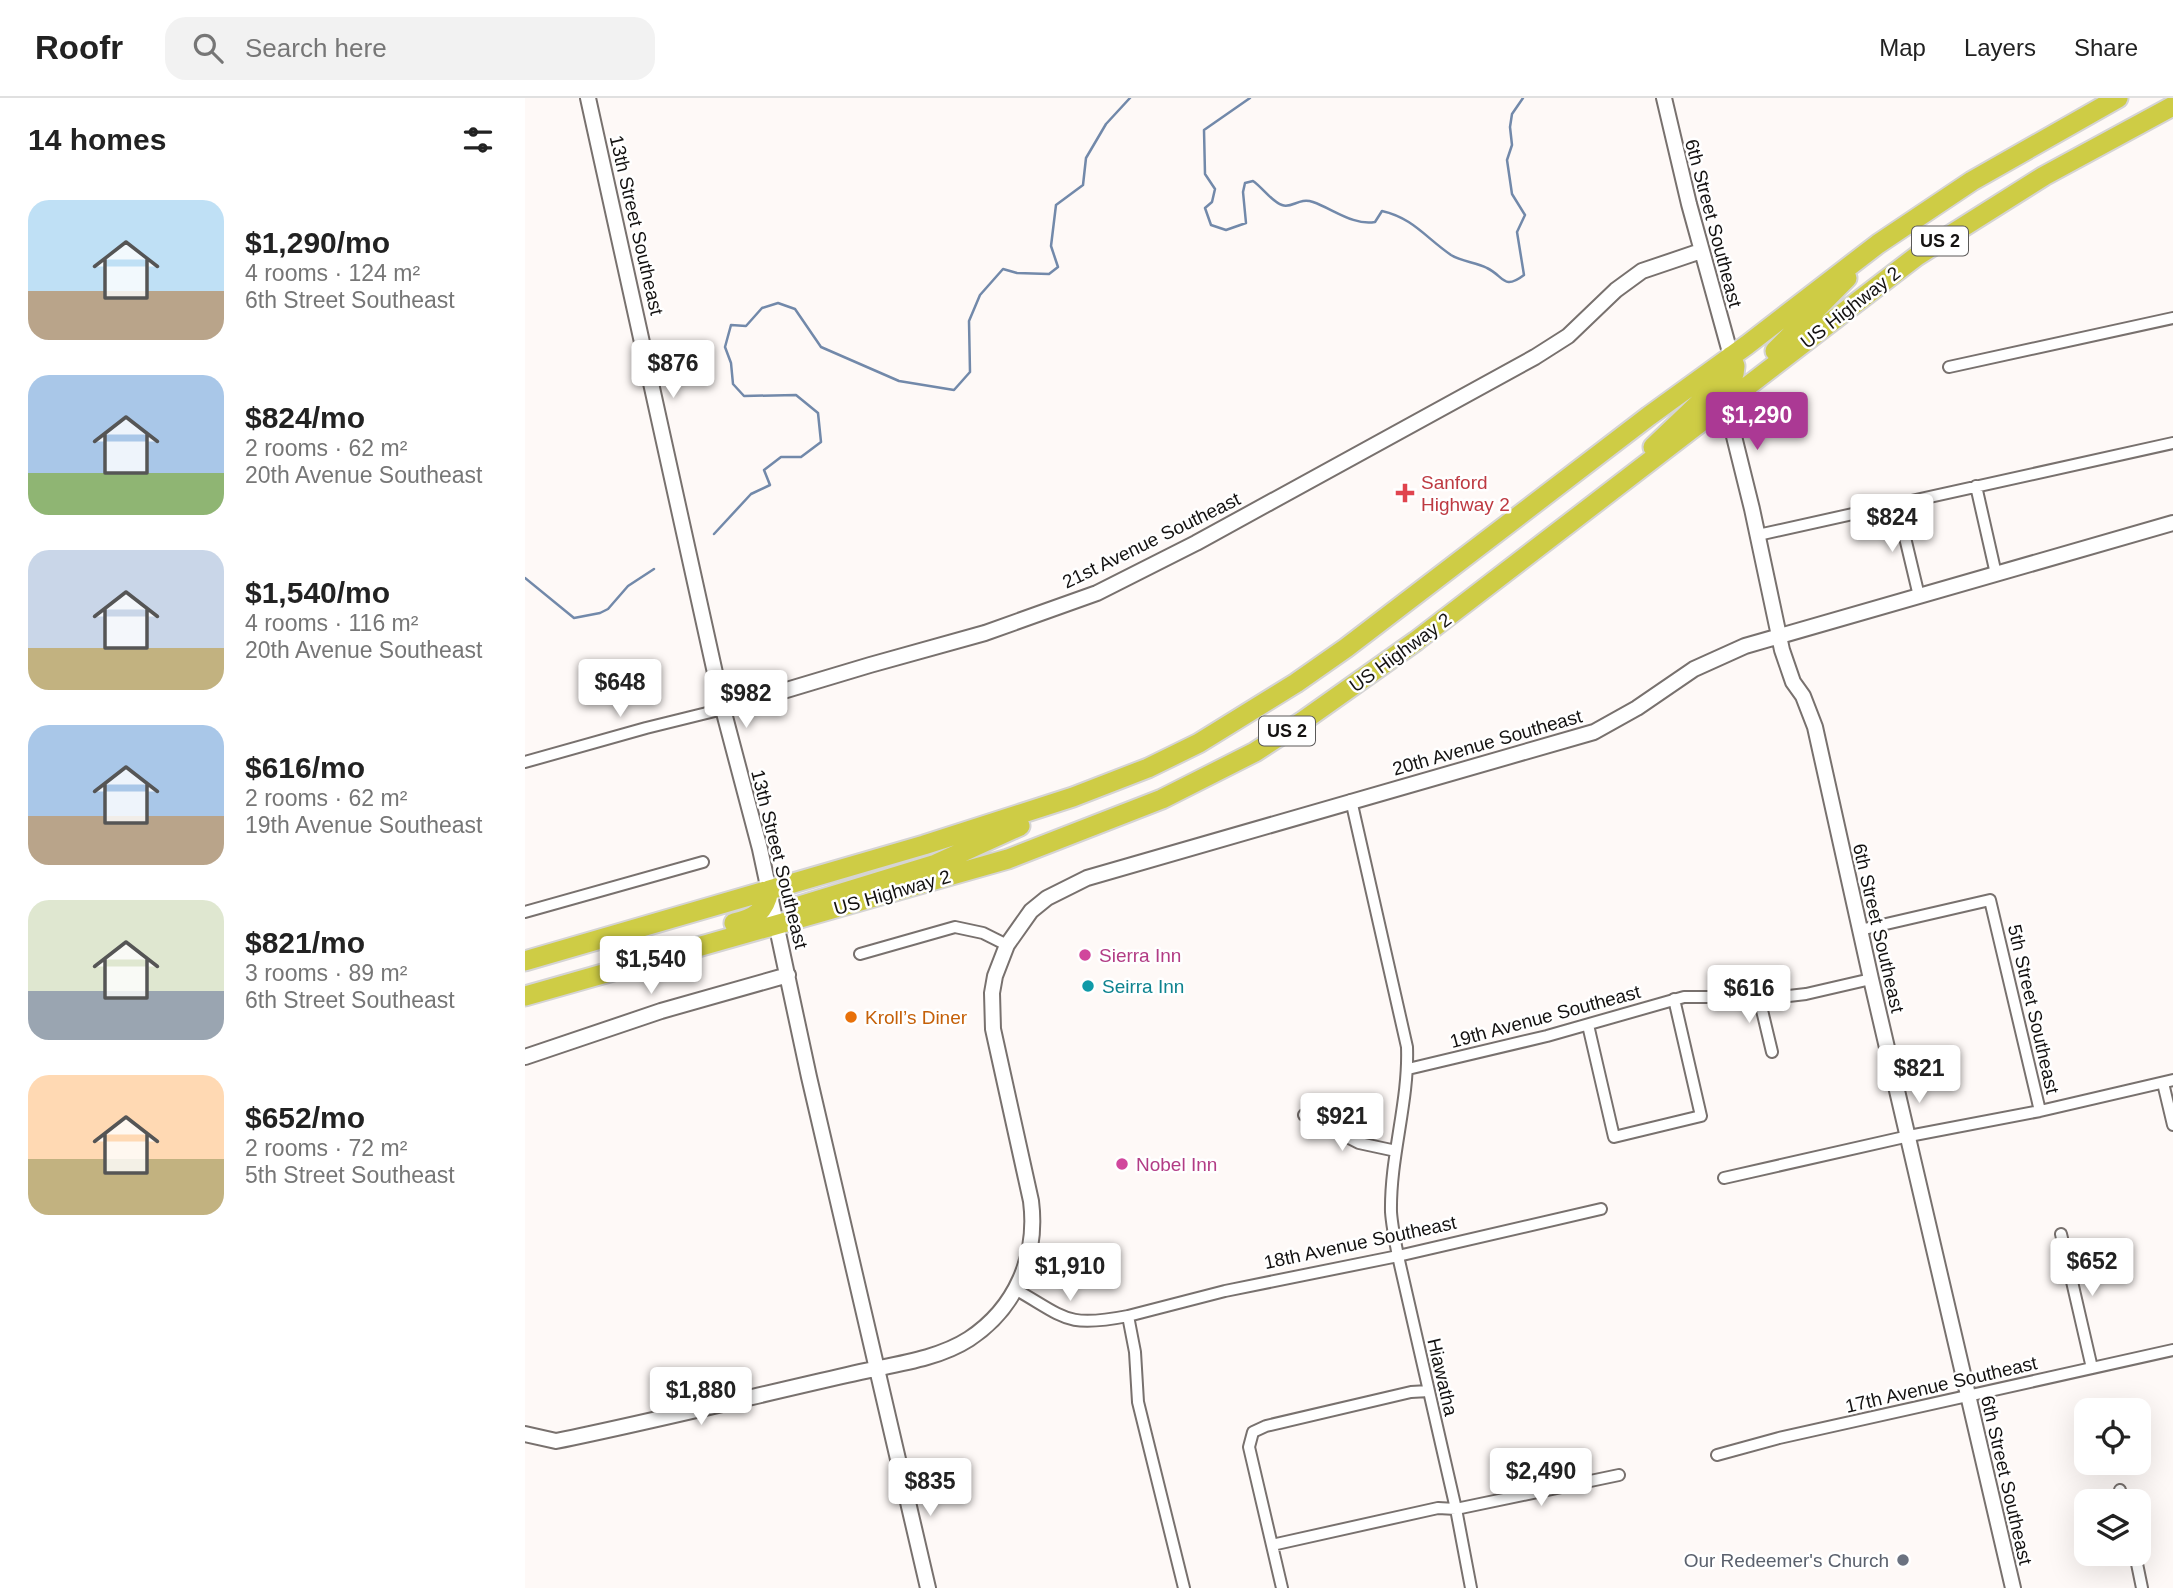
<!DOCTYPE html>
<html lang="en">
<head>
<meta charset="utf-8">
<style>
	:root { --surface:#fff; --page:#f2f2f2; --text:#222; --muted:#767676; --line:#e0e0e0; --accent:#ab3994 }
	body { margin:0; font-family:Arial,sans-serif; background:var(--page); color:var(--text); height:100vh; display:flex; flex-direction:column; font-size:26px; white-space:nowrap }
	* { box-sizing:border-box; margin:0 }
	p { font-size:23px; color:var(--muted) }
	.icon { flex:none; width:38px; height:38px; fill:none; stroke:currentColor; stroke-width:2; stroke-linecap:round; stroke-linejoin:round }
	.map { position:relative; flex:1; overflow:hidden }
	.side { display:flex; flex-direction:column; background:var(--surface); width:525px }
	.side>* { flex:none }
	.tools { position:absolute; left:1549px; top:1300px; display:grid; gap:14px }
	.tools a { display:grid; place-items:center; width:77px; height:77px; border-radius:14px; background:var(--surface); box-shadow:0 7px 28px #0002; font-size:35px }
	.price { position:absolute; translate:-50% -60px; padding:0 16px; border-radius:7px; background:#fff; color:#222; font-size:23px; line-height:46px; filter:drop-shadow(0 2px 4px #0008) }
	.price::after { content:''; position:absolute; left:50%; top:42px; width:21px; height:16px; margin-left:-10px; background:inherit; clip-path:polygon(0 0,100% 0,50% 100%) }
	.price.current { background:var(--accent); color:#fff }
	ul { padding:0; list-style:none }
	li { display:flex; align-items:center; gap:21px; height:175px; padding:0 28px }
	li span { display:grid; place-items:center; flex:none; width:196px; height:140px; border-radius:21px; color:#555 }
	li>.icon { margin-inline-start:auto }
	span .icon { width:84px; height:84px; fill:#fffc; stroke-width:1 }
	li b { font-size:30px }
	h2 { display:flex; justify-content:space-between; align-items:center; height:84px; padding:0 28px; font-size:30px }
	header { display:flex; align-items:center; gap:42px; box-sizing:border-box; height:98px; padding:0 35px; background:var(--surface); border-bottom:2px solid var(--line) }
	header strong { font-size:33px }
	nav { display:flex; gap:38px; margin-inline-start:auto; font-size:24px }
	.search { width:490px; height:63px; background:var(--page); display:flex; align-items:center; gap:18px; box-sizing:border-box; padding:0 24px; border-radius:21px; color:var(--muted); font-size:26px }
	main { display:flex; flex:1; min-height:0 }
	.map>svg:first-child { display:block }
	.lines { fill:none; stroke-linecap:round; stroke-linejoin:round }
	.stream { stroke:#7289aa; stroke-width:2.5 }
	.street-casing { stroke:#78716e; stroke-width:14 }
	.secondary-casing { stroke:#78716e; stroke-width:18 }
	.highway-casing { stroke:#d5d4d4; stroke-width:23 }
	.street { stroke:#fff; stroke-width:10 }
	.secondary { stroke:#fff; stroke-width:14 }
	.highway { stroke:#cecc45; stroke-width:19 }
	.health-dot { fill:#e0444e; stroke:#fff; stroke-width:2.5 }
	.hotel-dot { fill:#d1479c; stroke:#fff; stroke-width:2.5 }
	.culture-dot { fill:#0f9aa8; stroke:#fff; stroke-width:2.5 }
	.food-dot { fill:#e8710a; stroke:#fff; stroke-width:2.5 }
	.worship-dot { fill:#6b7280; stroke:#fff; stroke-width:2.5 }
	.labels { text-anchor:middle; stroke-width:5; stroke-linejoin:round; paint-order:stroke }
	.shield { fill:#fff; stroke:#5a5958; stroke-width:2 }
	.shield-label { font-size:18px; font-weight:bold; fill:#141211 }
	.street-label { font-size:19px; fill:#141211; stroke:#fff }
	.health-label { font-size:19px; fill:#be3a42; stroke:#fff; text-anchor:start }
	.hotel-label { font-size:19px; fill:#b23c85; stroke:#fff; text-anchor:start }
	.culture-label { font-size:19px; fill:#0d838f; stroke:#fff; text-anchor:start }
	.food-label { font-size:19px; fill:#c56008; stroke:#fff; text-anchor:start }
	.worship-label { font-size:19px; fill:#5b616d; stroke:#fff; text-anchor:end }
</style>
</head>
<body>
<header>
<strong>Roofr</strong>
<div class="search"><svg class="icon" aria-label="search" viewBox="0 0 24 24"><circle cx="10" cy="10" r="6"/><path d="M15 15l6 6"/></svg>Search here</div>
<nav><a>Map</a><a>Layers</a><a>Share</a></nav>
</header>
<main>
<section class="side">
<h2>14 homes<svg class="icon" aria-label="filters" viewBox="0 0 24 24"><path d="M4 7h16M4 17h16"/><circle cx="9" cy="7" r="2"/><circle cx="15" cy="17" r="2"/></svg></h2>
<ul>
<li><span style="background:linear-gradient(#bfe0f5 65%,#b9a48a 0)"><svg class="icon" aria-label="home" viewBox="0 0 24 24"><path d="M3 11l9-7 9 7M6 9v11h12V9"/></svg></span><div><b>$1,290/mo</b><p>4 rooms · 124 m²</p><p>6th Street Southeast</p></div></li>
<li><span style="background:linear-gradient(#a9c7e8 70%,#8fb573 0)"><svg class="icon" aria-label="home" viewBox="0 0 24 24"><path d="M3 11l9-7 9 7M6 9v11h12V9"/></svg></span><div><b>$824/mo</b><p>2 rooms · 62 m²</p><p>20th Avenue Southeast</p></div></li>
<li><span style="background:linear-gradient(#c9d6e8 70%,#c2b280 0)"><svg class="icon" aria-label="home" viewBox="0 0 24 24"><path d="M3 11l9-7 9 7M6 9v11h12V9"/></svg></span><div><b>$1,540/mo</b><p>4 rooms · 116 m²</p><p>20th Avenue Southeast</p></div></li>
<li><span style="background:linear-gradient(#a9c7e8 65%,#b9a48a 0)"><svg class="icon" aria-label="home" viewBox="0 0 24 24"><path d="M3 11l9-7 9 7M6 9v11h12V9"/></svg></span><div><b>$616/mo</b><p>2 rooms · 62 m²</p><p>19th Avenue Southeast</p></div></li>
<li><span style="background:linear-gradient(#dfe7d0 65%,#9aa5b1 0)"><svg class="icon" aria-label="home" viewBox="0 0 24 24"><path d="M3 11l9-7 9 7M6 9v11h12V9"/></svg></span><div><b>$821/mo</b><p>3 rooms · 89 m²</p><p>6th Street Southeast</p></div></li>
<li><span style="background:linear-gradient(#ffd9b3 60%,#c2b280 0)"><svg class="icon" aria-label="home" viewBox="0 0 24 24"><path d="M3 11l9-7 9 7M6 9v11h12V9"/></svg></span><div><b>$652/mo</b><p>2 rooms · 72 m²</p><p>5th Street Southeast</p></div></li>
</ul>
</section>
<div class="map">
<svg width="1648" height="1490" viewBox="0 0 1648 1490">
	<rect width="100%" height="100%" fill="#fef9f7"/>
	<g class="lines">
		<path class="stream" d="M725,0L679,32L680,76L690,91L687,104L680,110L686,127L701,132L721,125L718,94L720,85L728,83C737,89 747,104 757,107C767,111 774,99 788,104C808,111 829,128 850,124L857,113C888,120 901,140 926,157C937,164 951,164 962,170C979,178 978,193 999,177L992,134L1000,117L987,96L982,62L987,47L985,29L987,16L998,0
			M189,436L226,396L245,387L239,372L256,359H276L296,344L293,315L271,297L219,298L208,286L206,265L200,249L206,227L221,228L237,210L253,205L270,211L296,249L374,283L429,292L445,274L444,223L455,197L478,171L492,175L524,176L533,169L526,148L531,107L558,87L561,60L581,26L605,0
			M0,480L49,520L75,515L83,511L103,488L129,471"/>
		<defs>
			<path id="street" d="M1424,269L1648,220
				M1451,388L1471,476
				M1372,406L1394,498
				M1233,437L1648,345
				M0,664L121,630L198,611
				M826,702L882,949C884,1004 865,1058 866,1114C867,1128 870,1143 873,1158L931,1411L946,1490
				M0,814L178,764
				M1335,832L1465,802L1515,1013
				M335,856L430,829L458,835L482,847
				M1237,900L1236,908L1247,954
				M1063,927L1089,1039L1176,1018L1149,901
				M883,971L1022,938L1159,899H1255L1281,896L1346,881
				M1638,985L1648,1027
				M779,1017L834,1045L871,1053
				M1199,1080L1384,1038L1515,1013L1648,982
				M1536,1136L1567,1270
				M490,1191C541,1220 541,1230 603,1218
				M1192,1357L1254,1340L1648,1252
				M1595,1392L1597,1404
				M747,1447L913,1410L931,1411L1094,1377
				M1610,1456L1617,1490
				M659,1490L613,1304L610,1254L603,1218L700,1193L873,1158L1076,1111
				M757,1490L724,1349L728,1334L741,1328L886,1294L904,1293"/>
			<path id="secondary" d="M63,0L198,611L235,751L284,979L403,1490
				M1139,0L1164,106L1206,258
				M1201,306L1227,411L1257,552L1268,584L1278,598L1290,629L1346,881L1488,1490
				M198,611L345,567L460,535L572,495L671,445L1010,259L1043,238L1091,192L1117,173L1176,153
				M0,959L136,913L263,877
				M0,1336L31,1343C129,1323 225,1299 322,1277C362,1267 410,1263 444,1241C491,1210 513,1158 506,1103L468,931L467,895L470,878L482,847L506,813L522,800L562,780L1069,634L1112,610L1169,571L1220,548L1648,425"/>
			<path id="highway" d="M1250,253L1322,180
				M1128,349L1173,306L1209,276L1210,268L1206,258
				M274,808L411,766L495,728
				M209,825C230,820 240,814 244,792
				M0,863L399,747L548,699L623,670L674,645L771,585L821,550L1124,318L1222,247L1353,146L1447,83L1593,0
				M0,898L483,761L637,701L730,654L778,623L891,543L1392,158L1519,78L1648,8"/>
		</defs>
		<use href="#street" class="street-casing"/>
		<use href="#secondary" class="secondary-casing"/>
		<use href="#highway" class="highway-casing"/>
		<use href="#street" class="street"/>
		<use href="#secondary" class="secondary"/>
		<use href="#highway" class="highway"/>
	</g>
	<path class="health-dot" d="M876.5 384.5h7v7h7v7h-7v7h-7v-7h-7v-7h7z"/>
	<g class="hotel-dot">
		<circle cx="560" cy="857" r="7"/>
		<circle cx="597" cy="1066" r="7"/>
	</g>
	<circle class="culture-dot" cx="563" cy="888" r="7"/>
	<circle class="food-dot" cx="326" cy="919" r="7"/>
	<circle class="worship-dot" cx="1378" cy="1462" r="7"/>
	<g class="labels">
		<g class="shield">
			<rect x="1387" y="128.5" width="56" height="29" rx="5"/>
			<rect x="734" y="618.5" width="56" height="29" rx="5"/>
		</g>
		<g class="shield-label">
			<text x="1415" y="149">US 2</text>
			<text x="762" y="639">US 2</text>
		</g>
		<g class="street-label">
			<text transform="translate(1189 125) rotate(75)" y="7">6th Street Southeast</text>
			<text transform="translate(112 127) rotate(77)" y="7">13th Street Southeast</text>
			<text transform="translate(1325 209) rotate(-38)" y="7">US Highway 2</text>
			<text transform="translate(626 442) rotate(-26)" y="7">21st Avenue Southeast</text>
			<text transform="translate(875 554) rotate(-36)" y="7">US Highway 2</text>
			<text transform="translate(962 644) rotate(-16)" y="7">20th Avenue Southeast</text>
			<text transform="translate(255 761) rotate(76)" y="7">13th Street Southeast</text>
			<text transform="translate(367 794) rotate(-16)" y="7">US Highway 2</text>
			<text transform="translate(1354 830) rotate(77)" y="7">6th Street Southeast</text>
			<text transform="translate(1509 911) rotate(77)" y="7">5th Street Southeast</text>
			<text transform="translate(1020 918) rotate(-15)" y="7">19th Avenue Southeast</text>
			<text transform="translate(835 1144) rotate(-12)" y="7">18th Avenue Southeast</text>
			<text transform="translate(918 1279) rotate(77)" y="7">Hiawatha</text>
			<text transform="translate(1416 1286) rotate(-13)" y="7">17th Avenue Southeast</text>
			<text transform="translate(1482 1382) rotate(77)" y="7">6th Street Southeast</text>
		</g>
		<g class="health-label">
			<text x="896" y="391">Sanford<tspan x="896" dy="22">Highway 2</tspan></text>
		</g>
		<g class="hotel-label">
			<text x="574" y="864">Sierra Inn</text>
			<text x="611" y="1073">Nobel Inn</text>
		</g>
		<g class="culture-label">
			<text x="577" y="895">Seirra Inn</text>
		</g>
		<g class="food-label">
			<text x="340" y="926">Kroll’s Diner</text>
		</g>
		<g class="worship-label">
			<text x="1364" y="1469">Our Redeemer's Church</text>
		</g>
	</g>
</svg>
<div class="tools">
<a><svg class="icon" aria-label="locate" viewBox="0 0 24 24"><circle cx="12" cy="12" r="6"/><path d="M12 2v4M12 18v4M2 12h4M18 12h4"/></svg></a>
<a><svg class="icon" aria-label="layers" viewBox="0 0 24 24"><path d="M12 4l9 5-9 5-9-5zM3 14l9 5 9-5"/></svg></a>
</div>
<b class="price" style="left:148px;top:302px">$876</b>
<b class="price current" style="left:1232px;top:354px">$1,290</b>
<b class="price" style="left:1367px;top:456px">$824</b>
<b class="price" style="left:95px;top:621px">$648</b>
<b class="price" style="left:221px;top:632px">$982</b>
<b class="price" style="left:126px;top:898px">$1,540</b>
<b class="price" style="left:1224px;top:927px">$616</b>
<b class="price" style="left:1394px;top:1007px">$821</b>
<b class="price" style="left:817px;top:1055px">$921</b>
<b class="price" style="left:1567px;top:1200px">$652</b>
<b class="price" style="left:545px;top:1205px">$1,910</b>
<b class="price" style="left:176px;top:1329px">$1,880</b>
<b class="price" style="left:1016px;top:1410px">$2,490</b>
<b class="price" style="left:405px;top:1420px">$835</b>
</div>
</main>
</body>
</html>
